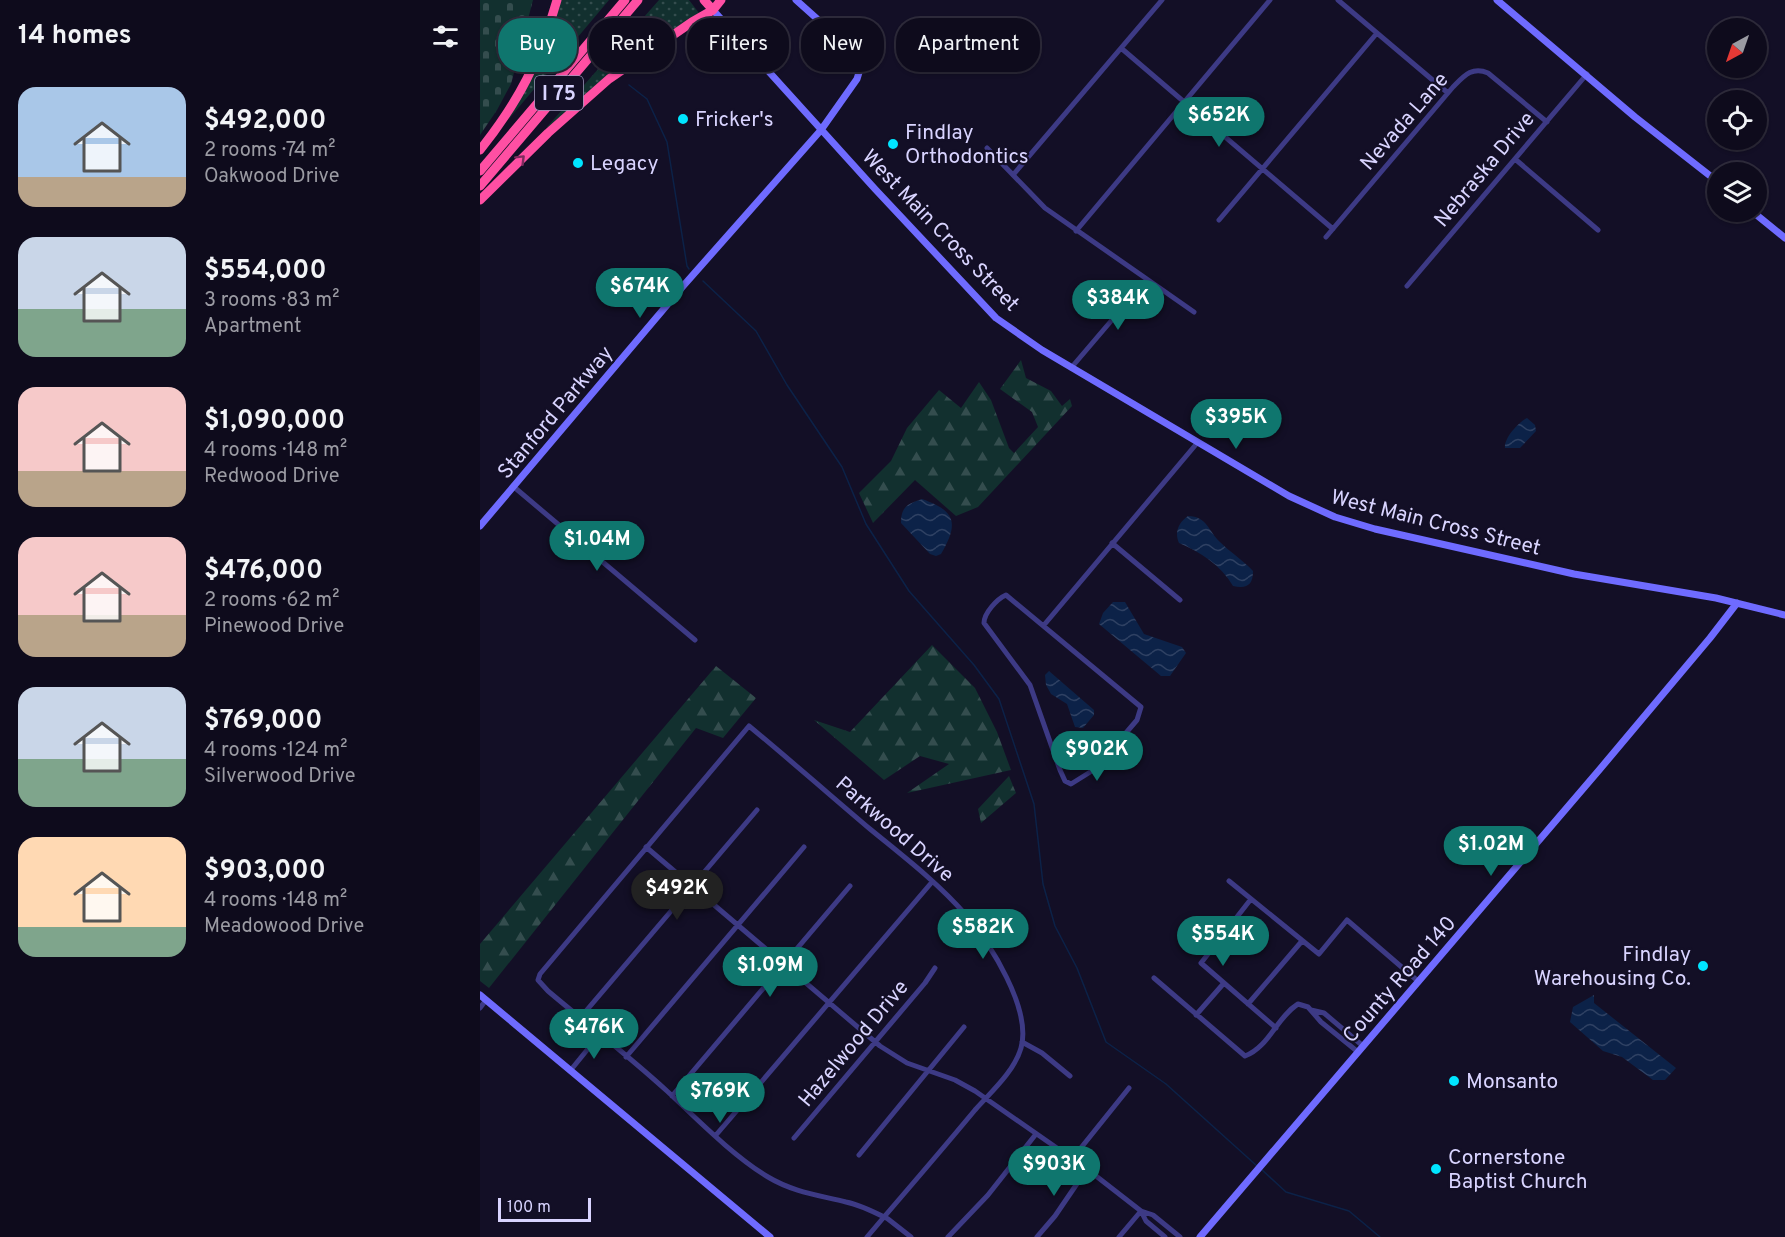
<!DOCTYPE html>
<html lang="en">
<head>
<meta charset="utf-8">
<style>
	:root { --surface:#0e0b1c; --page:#1c1929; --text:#f1f3f6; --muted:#9b9ba3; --line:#2e2b3b; --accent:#0f766e }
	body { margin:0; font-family:Overpass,sans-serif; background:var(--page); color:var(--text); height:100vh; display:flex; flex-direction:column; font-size:22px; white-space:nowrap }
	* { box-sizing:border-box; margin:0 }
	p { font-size:20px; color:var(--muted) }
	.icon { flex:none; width:33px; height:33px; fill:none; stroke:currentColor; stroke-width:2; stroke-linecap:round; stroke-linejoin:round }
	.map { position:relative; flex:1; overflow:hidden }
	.drawer { display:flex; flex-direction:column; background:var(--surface); width:480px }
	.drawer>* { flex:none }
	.banner { position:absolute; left:18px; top:18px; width:570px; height:54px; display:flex; gap:12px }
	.needle { width:39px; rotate:220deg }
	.buttons { position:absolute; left:1227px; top:18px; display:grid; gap:12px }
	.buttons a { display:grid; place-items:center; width:60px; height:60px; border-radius:50%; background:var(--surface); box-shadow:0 2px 4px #0004,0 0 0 2px var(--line); font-size:30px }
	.scale { position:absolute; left:18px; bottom:15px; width:93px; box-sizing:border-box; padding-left:6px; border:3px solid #d9d4ff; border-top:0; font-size:16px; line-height:21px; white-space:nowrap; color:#d9d4ff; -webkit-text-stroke:4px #130f26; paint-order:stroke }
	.price { position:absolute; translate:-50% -51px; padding:0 14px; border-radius:21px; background:var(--accent); color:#fff; font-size:20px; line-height:39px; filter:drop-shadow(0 2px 3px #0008) }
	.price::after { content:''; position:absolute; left:50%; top:36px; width:18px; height:14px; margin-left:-9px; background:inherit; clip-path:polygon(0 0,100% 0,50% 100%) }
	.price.active { background:#222; color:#fff }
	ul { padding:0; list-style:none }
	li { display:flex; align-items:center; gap:18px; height:150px; padding:0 18px }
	li span { display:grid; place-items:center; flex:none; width:168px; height:120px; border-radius:18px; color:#555 }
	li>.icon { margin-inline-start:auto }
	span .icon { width:72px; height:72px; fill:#fffc; stroke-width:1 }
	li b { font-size:26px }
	h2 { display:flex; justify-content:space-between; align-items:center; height:72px; padding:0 18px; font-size:26px }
	.pill { padding:0 21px; border-radius:24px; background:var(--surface); box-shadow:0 2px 4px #0004,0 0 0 2px var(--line); font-size:21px; line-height:54px }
	.pill.active { background:var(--accent); color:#fff }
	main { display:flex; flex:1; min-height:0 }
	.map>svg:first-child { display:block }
	.grass { fill:url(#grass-dots) }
	.forest { fill:url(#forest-firs) }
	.cemetery { fill:url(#cemetery-stones) }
	.water { fill:url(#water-waves) }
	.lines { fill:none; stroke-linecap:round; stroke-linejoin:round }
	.stream { stroke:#0c2248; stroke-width:1.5 }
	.street { stroke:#3d3a85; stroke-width:5 }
	.secondary { stroke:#6f6bff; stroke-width:7 }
	.highway { stroke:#ff4fa3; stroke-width:9 }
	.oneway { stroke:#7d2c5e }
	.poi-dot { fill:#00e5ff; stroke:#130f26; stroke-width:2 }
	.labels { text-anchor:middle; stroke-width:4.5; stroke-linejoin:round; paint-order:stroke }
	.shield { fill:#130f26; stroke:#9e99be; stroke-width:1.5 }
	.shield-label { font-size:20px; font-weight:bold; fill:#d9d4ff }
	.poi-label { font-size:21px; fill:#d9d4ff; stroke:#130f26; text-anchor:start }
	.street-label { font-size:21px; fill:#d9d4ff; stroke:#130f26 }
</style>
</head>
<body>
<main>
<section class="drawer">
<h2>14 homes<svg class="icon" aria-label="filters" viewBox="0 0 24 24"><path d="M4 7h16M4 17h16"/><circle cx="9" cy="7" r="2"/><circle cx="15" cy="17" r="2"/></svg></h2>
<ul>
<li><span style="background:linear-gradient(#a9c7e8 75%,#b9a48a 0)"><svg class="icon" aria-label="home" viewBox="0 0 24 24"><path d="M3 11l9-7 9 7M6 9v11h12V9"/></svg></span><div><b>$492,000</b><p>2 rooms · 74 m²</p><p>Oakwood Drive</p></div></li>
<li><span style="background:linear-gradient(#c9d6e8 60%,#7fa58c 0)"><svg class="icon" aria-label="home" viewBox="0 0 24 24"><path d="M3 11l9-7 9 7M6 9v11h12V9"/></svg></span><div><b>$554,000</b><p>3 rooms · 83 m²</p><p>Apartment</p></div></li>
<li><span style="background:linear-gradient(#f6c9c9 70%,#b9a48a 0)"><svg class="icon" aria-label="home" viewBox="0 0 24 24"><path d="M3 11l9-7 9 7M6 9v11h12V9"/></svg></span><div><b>$1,090,000</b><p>4 rooms · 148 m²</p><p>Redwood Drive</p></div></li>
<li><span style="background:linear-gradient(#f6c9c9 65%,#b9a48a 0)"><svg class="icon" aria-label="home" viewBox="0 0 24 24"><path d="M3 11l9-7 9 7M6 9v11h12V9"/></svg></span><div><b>$476,000</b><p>2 rooms · 62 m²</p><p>Pinewood Drive</p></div></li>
<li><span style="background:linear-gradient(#c9d6e8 60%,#7fa58c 0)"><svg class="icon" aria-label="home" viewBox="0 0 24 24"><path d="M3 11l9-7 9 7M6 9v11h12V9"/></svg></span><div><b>$769,000</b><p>4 rooms · 124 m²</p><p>Silverwood Drive</p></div></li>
<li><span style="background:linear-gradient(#ffd9b3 75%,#7fa58c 0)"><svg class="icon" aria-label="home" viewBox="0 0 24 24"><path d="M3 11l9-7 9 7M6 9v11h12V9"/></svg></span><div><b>$903,000</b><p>4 rooms · 148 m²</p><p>Meadowood Drive</p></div></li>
</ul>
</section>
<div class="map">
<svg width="1305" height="1237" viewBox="0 0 1305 1237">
	<defs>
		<pattern id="grass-dots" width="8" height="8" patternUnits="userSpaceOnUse" patternTransform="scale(1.5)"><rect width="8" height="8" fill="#12302f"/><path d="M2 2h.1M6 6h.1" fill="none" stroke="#344d4e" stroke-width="1.8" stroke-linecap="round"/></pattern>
		<pattern id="forest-firs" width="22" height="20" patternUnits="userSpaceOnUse" patternTransform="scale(1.5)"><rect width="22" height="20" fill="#12302f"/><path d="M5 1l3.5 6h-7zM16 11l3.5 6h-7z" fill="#344d4e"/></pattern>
		<pattern id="cemetery-stones" width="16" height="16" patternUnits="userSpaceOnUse" patternTransform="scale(1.5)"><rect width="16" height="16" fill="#12302f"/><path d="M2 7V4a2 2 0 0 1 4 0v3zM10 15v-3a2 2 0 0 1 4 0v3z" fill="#344d4e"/></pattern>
		<pattern id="water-waves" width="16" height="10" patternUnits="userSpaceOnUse" patternTransform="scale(1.5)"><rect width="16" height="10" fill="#0c2248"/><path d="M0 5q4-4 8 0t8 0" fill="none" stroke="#2f4163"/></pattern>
	</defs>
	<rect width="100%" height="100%" fill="#130f26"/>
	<path class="grass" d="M81,0H129L28,120L52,77L68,43Z
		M179,0H209L219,13L163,49L122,82L69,129L67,127Z"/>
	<path class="forest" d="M541,360L546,378L571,391L582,406L590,399L592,406L498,507L476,516L435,480L393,523L379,493L411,461L427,428L459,390L481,408L499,382L511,400L529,448L534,453L558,427L552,412L520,389Z
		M452,645L495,688L517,732L531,770L427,793L469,764L440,756L404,780L334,720L370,732Z
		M236,666L276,698L243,738L216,728L9,988L0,981V944Z
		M529,776L536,793L501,823L498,809Z"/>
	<path class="cemetery" d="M0,0H53L31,84L17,110L0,135Z"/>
	<path class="water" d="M1047,418L1055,425L1056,431L1040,448H1025C1024,438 1038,423 1047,418Z
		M442,499C476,511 479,523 461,554L456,556L450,554L421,523C421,506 428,504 442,499Z
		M708,516C727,516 729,532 740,542C751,553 763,560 773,571C773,585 767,589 753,586C741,565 720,552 699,543C694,532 699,522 708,516Z
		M633,602H645L664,634L702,647L706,653L690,676H681L619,624L623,613Z
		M569,671L614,710V715L603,728L595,727L587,704L571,694L566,685L565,675Z
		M1114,995V1003L1196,1068L1185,1080H1173L1142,1057L1123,1051L1090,1022L1093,1007Z"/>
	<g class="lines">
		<path class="stream" d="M149,85L167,99L187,142L207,266L209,269
			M223,281L276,331L307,385L362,467L386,524L429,591L494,665L519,699L554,804L563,884L575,926L597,968L626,1042L686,1084L777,1166
			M781,1169L806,1192L869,1211L900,1237"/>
		<path class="street" d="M858,0L968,93
			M641,48L853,229
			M507,148L565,208L714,312
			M1035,159L1118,230
			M533,175L682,0
			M739,220L897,33
			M596,231L790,0
			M846,237L973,87C984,76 992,66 1008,73L1067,122
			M927,286L1107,74
			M591,368L666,280
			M34,487L215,640
			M632,543L700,600
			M526,595L661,707L657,720L615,769L591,784L585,781L580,770L550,685L504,623C504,613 517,599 526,595Z
			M564,625L718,442
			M166,847L400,1046L427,1063L475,1080L495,1091L607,1169L661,1211L639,1237
			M749,881L839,954L867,920L939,982
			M771,899L721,963L796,1028
			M674,978L765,1056C789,1047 797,1017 818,1004L828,1007L841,1022L878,1052
			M768,1004L822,941
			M0,1008L6,1000
			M831,1010L844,1013L883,1046
			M716,1015L744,983
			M100,1018L277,810
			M542,1042L562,1053L590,1076
			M146,1057L324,847
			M90,1071L120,1034
			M192,1096L370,886
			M236,1135L452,882
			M314,1138L445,983L455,968
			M379,1155L484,1027
			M592,1159L649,1088
			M387,1237L404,1217C435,1181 465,1146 495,1110C511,1092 534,1072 541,1048C552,1009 510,943 485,914C457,882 423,856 390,829C350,795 310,760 269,726L60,974L58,980L68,991C107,1024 149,1056 187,1091C217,1119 253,1156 288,1177C313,1192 338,1195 366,1202C381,1205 394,1212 408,1219L431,1237
			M468,1237L508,1195L556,1134
			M557,1237L575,1216L607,1169
			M685,1237L666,1221L661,1211L673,1215L700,1237"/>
		<path class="secondary" d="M1017,0L1155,117L1238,182
			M233,10L395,189L516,318L562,350L809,496L855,517L895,529L1094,574L1236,598L1305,615
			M1273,212L1305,238
			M0,526L204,285L341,130L377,79L381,66L373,51L316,0
			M0,995L290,1237
			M720,1237L1120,769L1230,638L1257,603"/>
		<path class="highway" d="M224,0L233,10
			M0,150C39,101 60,60 77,0
			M0,171L145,0
			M0,186L158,0
			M0,200L68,133L129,79L212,22L233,10L241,0"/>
	</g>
	<defs><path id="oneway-chevron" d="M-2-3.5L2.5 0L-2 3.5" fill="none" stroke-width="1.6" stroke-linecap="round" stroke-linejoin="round" transform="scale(1.5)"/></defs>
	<use class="oneway" href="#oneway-chevron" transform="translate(41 159) rotate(-45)"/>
	<g class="poi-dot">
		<circle cx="203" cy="119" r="6"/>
		<circle cx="413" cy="144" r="6"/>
		<circle cx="98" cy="163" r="6"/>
		<circle cx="1223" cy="966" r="6"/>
		<circle cx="974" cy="1081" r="6"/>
		<circle cx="956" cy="1169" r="6"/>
	</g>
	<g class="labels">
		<rect class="shield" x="55" y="76" width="48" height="34" rx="4.5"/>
		<g class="shield-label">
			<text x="79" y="100">I 75</text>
		</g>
		<g class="poi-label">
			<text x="215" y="126">Fricker's</text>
			<text x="425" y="139">Findlay<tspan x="425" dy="24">Orthodontics</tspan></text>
			<text x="110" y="170">Legacy</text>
			<text x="1211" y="961" text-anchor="end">Findlay<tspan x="1211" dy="24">Warehousing Co.</tspan></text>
			<text x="986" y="1088">Monsanto</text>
			<text x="968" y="1164">Cornerstone<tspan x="968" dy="24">Baptist Church</tspan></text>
		</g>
		<g class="street-label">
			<text transform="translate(924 121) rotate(-49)" y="7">Nevada Lane</text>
			<text transform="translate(1004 169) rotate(-50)" y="7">Nebraska Drive</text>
			<text transform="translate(461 230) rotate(46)" y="7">West Main Cross Street</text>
			<text transform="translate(75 412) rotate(-50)" y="7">Stanford Parkway</text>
			<text transform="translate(956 522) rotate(14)" y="7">West Main Cross Street</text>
			<text transform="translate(415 829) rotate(41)" y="7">Parkwood Drive</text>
			<text transform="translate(919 979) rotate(-49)" y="7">County Road 140</text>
			<text transform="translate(373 1043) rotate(-50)" y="7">Hazelwood Drive</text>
		</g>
	</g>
</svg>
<div class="buttons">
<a><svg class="needle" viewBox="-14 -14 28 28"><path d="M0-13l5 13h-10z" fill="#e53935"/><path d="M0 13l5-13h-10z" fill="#9b9ba3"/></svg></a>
<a><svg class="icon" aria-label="locate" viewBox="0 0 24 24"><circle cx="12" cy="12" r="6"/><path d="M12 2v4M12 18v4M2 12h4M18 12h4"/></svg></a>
<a><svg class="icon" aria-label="layers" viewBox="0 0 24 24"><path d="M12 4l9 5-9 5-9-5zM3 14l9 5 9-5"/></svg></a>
</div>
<div class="scale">100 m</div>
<b class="price" style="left:739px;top:148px">$652K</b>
<b class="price" style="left:160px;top:319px">$674K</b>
<b class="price" style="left:638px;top:331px">$384K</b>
<b class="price" style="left:756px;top:450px">$395K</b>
<b class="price" style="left:117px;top:572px">$1.04M</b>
<b class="price" style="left:617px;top:782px">$902K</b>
<b class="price" style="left:1011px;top:877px">$1.02M</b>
<b class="price active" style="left:197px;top:921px">$492K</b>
<b class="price" style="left:503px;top:960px">$582K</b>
<b class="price" style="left:743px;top:967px">$554K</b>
<b class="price" style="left:290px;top:998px">$1.09M</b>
<b class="price" style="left:114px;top:1060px">$476K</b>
<b class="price" style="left:240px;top:1124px">$769K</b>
<b class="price" style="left:574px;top:1197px">$903K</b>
<div class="banner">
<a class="pill active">Buy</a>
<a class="pill">Rent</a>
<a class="pill">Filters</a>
<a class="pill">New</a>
<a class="pill">Apartment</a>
</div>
</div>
</main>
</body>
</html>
